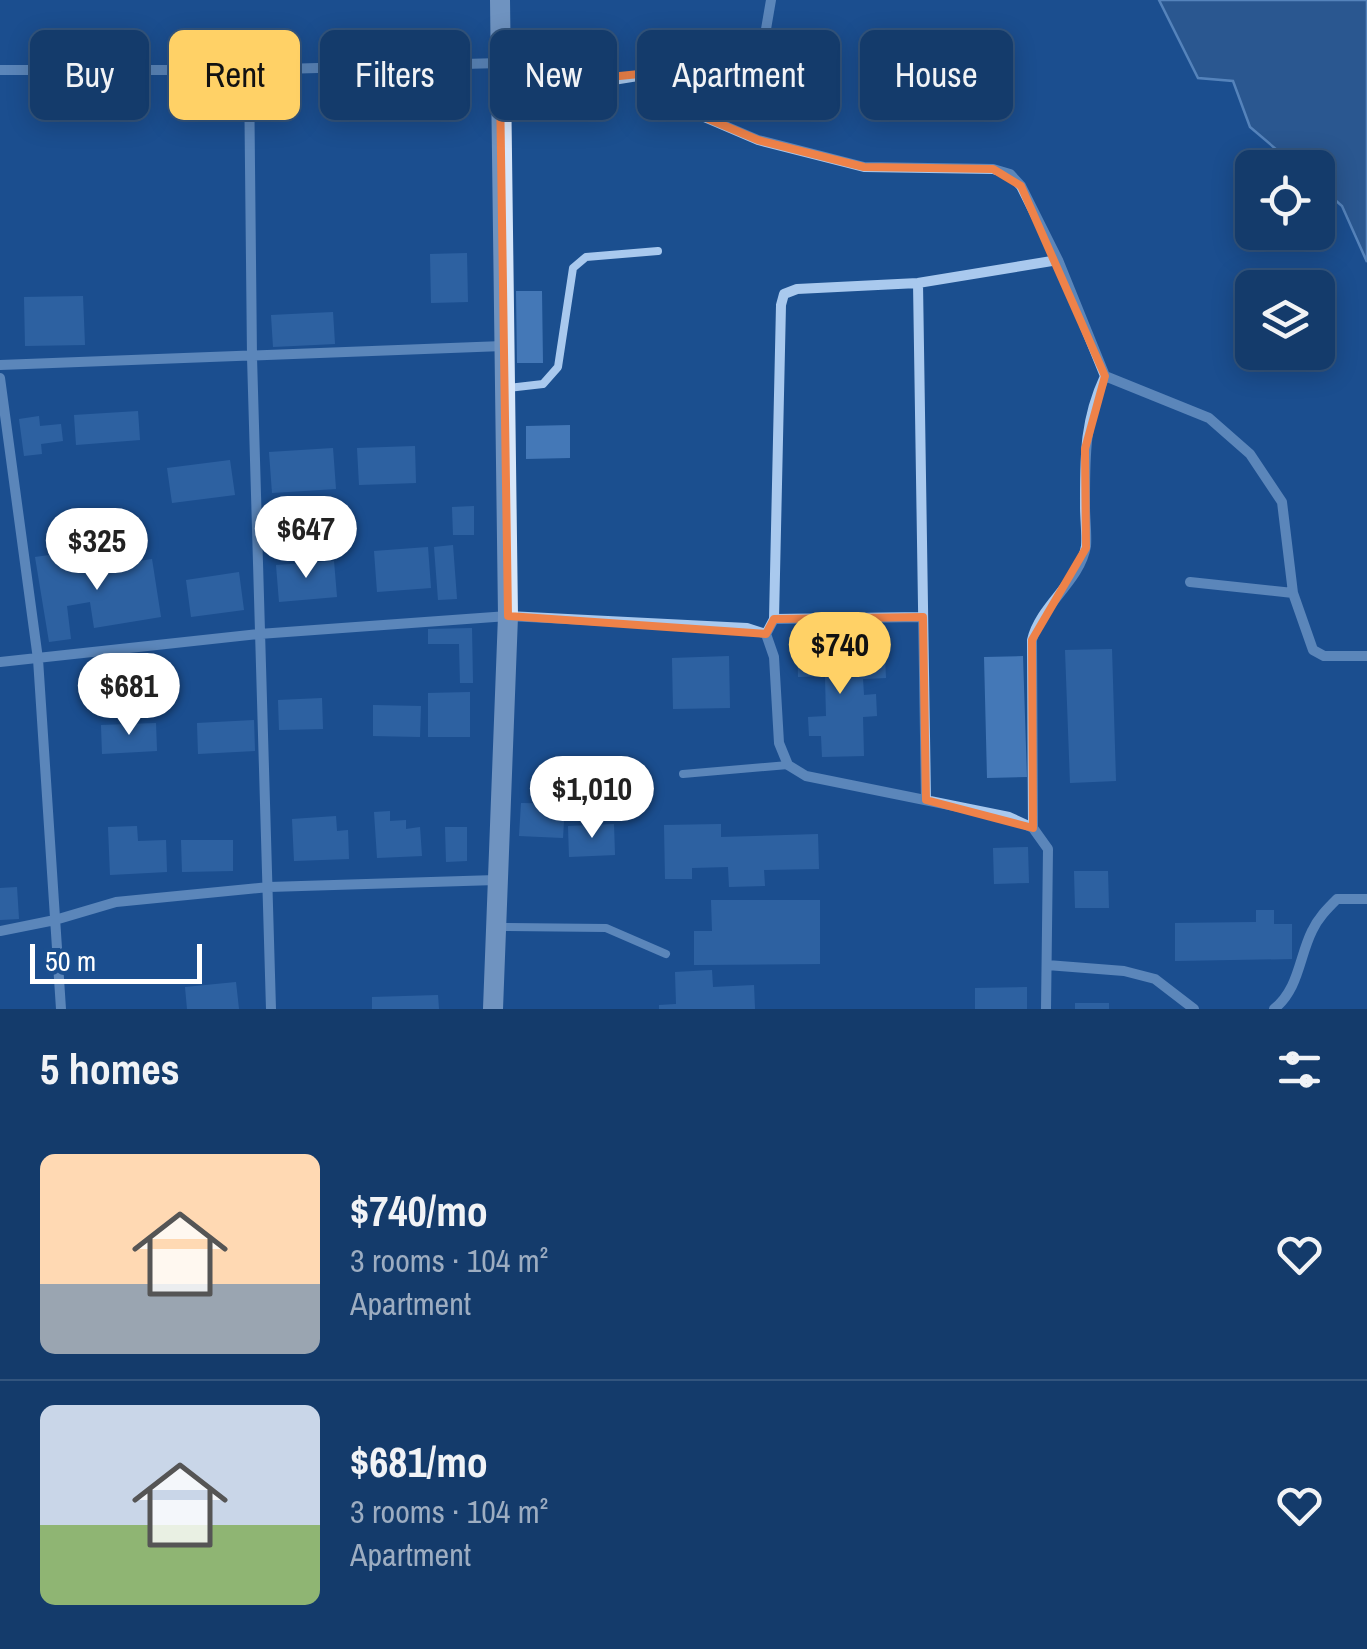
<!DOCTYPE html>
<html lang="en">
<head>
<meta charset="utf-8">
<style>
	:root { --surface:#143b6b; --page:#214673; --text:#f1f3f6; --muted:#9dadc1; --line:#33557e; --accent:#ffd166 }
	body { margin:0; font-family:"Archivo Narrow",sans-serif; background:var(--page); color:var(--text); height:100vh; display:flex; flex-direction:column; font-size:38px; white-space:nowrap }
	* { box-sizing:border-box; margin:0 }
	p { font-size:32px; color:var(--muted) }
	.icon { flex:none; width:55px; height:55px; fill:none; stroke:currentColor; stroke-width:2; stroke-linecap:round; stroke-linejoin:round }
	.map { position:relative; height:1009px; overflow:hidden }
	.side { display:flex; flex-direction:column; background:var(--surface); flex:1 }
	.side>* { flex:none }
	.guide { position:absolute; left:30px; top:30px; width:1308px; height:90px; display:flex; gap:20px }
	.controls { position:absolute; left:1235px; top:150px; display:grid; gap:20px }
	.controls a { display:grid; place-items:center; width:100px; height:100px; border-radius:15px; background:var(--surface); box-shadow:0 5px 25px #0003,0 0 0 2px var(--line); font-size:50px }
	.scale { position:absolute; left:30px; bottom:25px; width:172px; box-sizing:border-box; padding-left:10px; border:5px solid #fff; border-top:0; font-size:28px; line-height:35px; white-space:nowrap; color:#fff; -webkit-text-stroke:8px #1b4f8f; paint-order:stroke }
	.price { position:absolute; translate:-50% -85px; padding:0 22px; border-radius:35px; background:#fff; color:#222; font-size:32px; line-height:65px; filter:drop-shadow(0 2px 5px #0008) }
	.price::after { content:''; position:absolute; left:50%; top:60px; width:30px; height:22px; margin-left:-15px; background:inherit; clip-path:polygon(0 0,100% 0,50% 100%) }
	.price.current { background:var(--accent); color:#111 }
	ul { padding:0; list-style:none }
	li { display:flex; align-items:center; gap:30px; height:250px; padding:0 40px }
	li+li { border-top:2px solid var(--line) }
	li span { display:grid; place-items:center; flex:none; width:280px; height:200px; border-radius:15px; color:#555 }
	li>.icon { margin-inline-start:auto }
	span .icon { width:120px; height:120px; fill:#fffc; stroke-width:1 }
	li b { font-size:42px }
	h2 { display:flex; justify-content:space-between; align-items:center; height:120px; padding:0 40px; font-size:42px }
	.tag { padding:0 35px; border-radius:15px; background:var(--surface); box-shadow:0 5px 25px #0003,0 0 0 2px var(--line); font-size:35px; line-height:90px }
	.tag.current { background:var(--accent); color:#111 }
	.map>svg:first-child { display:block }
	.water { fill:#3c6290; stroke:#9cc4f0; stroke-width:2.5 }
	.building { fill:#4478b7 }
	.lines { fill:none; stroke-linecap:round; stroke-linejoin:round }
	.lane { stroke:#a9c9ee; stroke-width:8 }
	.street { stroke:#a9c9ee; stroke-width:10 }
	.secondary { stroke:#d6e6fa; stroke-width:20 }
	.marked { fill:none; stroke:#ee8249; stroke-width:8; stroke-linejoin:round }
</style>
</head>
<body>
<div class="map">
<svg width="1367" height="1009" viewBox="0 0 1367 1009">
	<rect width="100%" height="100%" fill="#1b4f8f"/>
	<path class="water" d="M1159,0H1367V262L1342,206L1318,185V168L1297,167L1250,127L1233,81L1198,78Z"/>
	<path class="building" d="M467,253L468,302L431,303L430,254Z
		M516,291H542L543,363H517Z
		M83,296L85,345L25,346L24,297Z
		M333,312L335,344L273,347L271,315Z
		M138,411L140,440L76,445L74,415Z
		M39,416L40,426L61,424L63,441L41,444L42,454L24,456L19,419Z
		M570,425V458L526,459V426Z
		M415,446L416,483L359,485L357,448Z
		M333,448L336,489L272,493L269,452Z
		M230,460L235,495L172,503L167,468Z
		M474,506V535H453L452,507Z
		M453,545L457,599L438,600L434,547Z
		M428,547L431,588L377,592L374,551Z
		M56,554L58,567L93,561L94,568L152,559L161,617L94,628L90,602L67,606L71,639L49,642L35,557Z
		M334,561L337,597L279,602L276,565Z
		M239,572L244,610L191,617L186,580Z
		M472,628L473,683H460L459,644H428V629Z
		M820,633L821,659L885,657L886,678L863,679L864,695L876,694L877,716L863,717L864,756L822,757L821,736H809L808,717L826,716L825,676L798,677L797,634Z
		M1112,649L1116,781L1070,783L1065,650Z
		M729,656L730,708L673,709L672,658Z
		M1023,656L1027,777L987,778L984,657Z
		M470,692V737H428V693Z
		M322,698L323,729L279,730L278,700Z
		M373,705L421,706L420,737L373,736Z
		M254,720L255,751L198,754L197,723Z
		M156,723L157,751L102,754L101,725Z
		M521,803L565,804L563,838L519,836Z
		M390,811V821L406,820V829L420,827L422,856L377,858L374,812Z
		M336,816L337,831L348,830L349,859L294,861L292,819Z
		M614,824L615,855L569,857L568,826Z
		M721,824V837L818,834L819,869L764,870L765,886L729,887L728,867L692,868V879H665L664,825Z
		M137,826L138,841L166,840L167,872L110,875L108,827Z
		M445,827H467V861L446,862Z
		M181,840H233V871L182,872Z
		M1028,847L1029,883L994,884L993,848Z
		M1074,871H1108L1109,908H1075Z
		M17,887L19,919L0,920V888Z
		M711,900H820V964L694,965V931H712Z
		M1256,910H1274V924H1292V959L1175,961V923L1256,922Z
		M712,970L713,987L754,985L755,1009H659V1005L676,1004L675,972Z
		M236,982L239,1009H187L185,987Z
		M1027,987V1009H975V988Z
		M438,995L439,1009H372V997Z
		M1075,1003H1109V1009H1075Z"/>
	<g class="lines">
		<path class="lane" d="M508,388L543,384L558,367L573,268L586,257L658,251
			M683,774L788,765
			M501,927L606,928L666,954"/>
		<path class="street" d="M0,70H249L500,63
			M249,70L252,357L271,1009
			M669,71L690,111L758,140L864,167L993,169L1010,174L1021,186L1058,260L1105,376C1084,421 1085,458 1085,507C1085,519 1087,534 1086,546C1080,582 1040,605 1032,640L1033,828
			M501,88L582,85L669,71L698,49L741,42L765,35L771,0
			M918,283L926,800
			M0,365L503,346
			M1105,376L1209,418L1250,454L1282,502L1293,593L1313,650L1324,656H1367
			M0,378L38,659L61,1009
			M1190,582L1293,593
			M774,619L923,617
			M766,634L774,619L781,305L784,294L797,289L918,283L1058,260
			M0,662L259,634L508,616L747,628L766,634L774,657L779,743L788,765L806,776L1009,817L1033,828L1048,849L1046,1009
			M0,931L55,920L116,902L269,887L496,880
			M1047,965L1124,971L1155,979L1194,1009
			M1274,1009C1299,989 1299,957 1312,931C1318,918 1327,909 1337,899H1367"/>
		<path class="secondary" d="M493,1009L508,616L500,0"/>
	</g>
	<path d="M0 0H1367V1009H0ZM669,71L690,111L758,140L864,167L993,169L1021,186L1105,376L1085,449L1086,548L1032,640L1033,828L926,800L923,617L774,619L766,634L508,616L500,88Z" fill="#1b4f8f" fill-opacity=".55" fill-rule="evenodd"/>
	<path class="marked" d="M669,71L690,111L758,140L864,167L993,169L1021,186L1105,376L1085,449L1086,548L1032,640L1033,828L926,800L923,617L774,619L766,634L508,616L500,88Z"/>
</svg>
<div class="controls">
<a><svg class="icon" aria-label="locate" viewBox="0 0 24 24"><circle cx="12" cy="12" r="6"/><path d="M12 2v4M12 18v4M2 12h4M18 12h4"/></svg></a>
<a><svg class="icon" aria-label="layers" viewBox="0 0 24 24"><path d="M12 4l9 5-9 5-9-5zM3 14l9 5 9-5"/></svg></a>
</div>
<div class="scale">50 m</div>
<b class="price" style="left:306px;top:581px">$647</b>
<b class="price" style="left:97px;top:593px">$325</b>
<b class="price current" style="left:840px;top:697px">$740</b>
<b class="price" style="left:129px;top:738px">$681</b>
<b class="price" style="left:592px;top:841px">$1,010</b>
<div class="guide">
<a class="tag">Buy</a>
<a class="tag current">Rent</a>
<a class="tag">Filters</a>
<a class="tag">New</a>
<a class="tag">Apartment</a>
<a class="tag">House</a>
</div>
</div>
<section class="side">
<h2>5 homes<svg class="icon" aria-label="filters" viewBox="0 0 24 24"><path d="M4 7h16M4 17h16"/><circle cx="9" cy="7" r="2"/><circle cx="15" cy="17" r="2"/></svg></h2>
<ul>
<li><span style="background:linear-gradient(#ffd9b3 65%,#9aa5b1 0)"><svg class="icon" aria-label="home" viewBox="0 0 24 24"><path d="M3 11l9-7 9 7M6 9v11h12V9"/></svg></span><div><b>$740/mo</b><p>3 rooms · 104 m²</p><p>Apartment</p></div><svg class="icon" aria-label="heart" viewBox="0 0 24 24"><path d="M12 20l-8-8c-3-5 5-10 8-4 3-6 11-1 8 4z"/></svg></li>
<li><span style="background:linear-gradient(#c9d6e8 60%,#8fb573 0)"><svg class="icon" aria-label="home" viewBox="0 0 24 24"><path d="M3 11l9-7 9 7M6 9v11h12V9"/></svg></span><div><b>$681/mo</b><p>3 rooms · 104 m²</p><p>Apartment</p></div><svg class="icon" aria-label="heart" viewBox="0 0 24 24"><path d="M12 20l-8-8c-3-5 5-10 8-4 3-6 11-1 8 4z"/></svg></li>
</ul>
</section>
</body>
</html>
